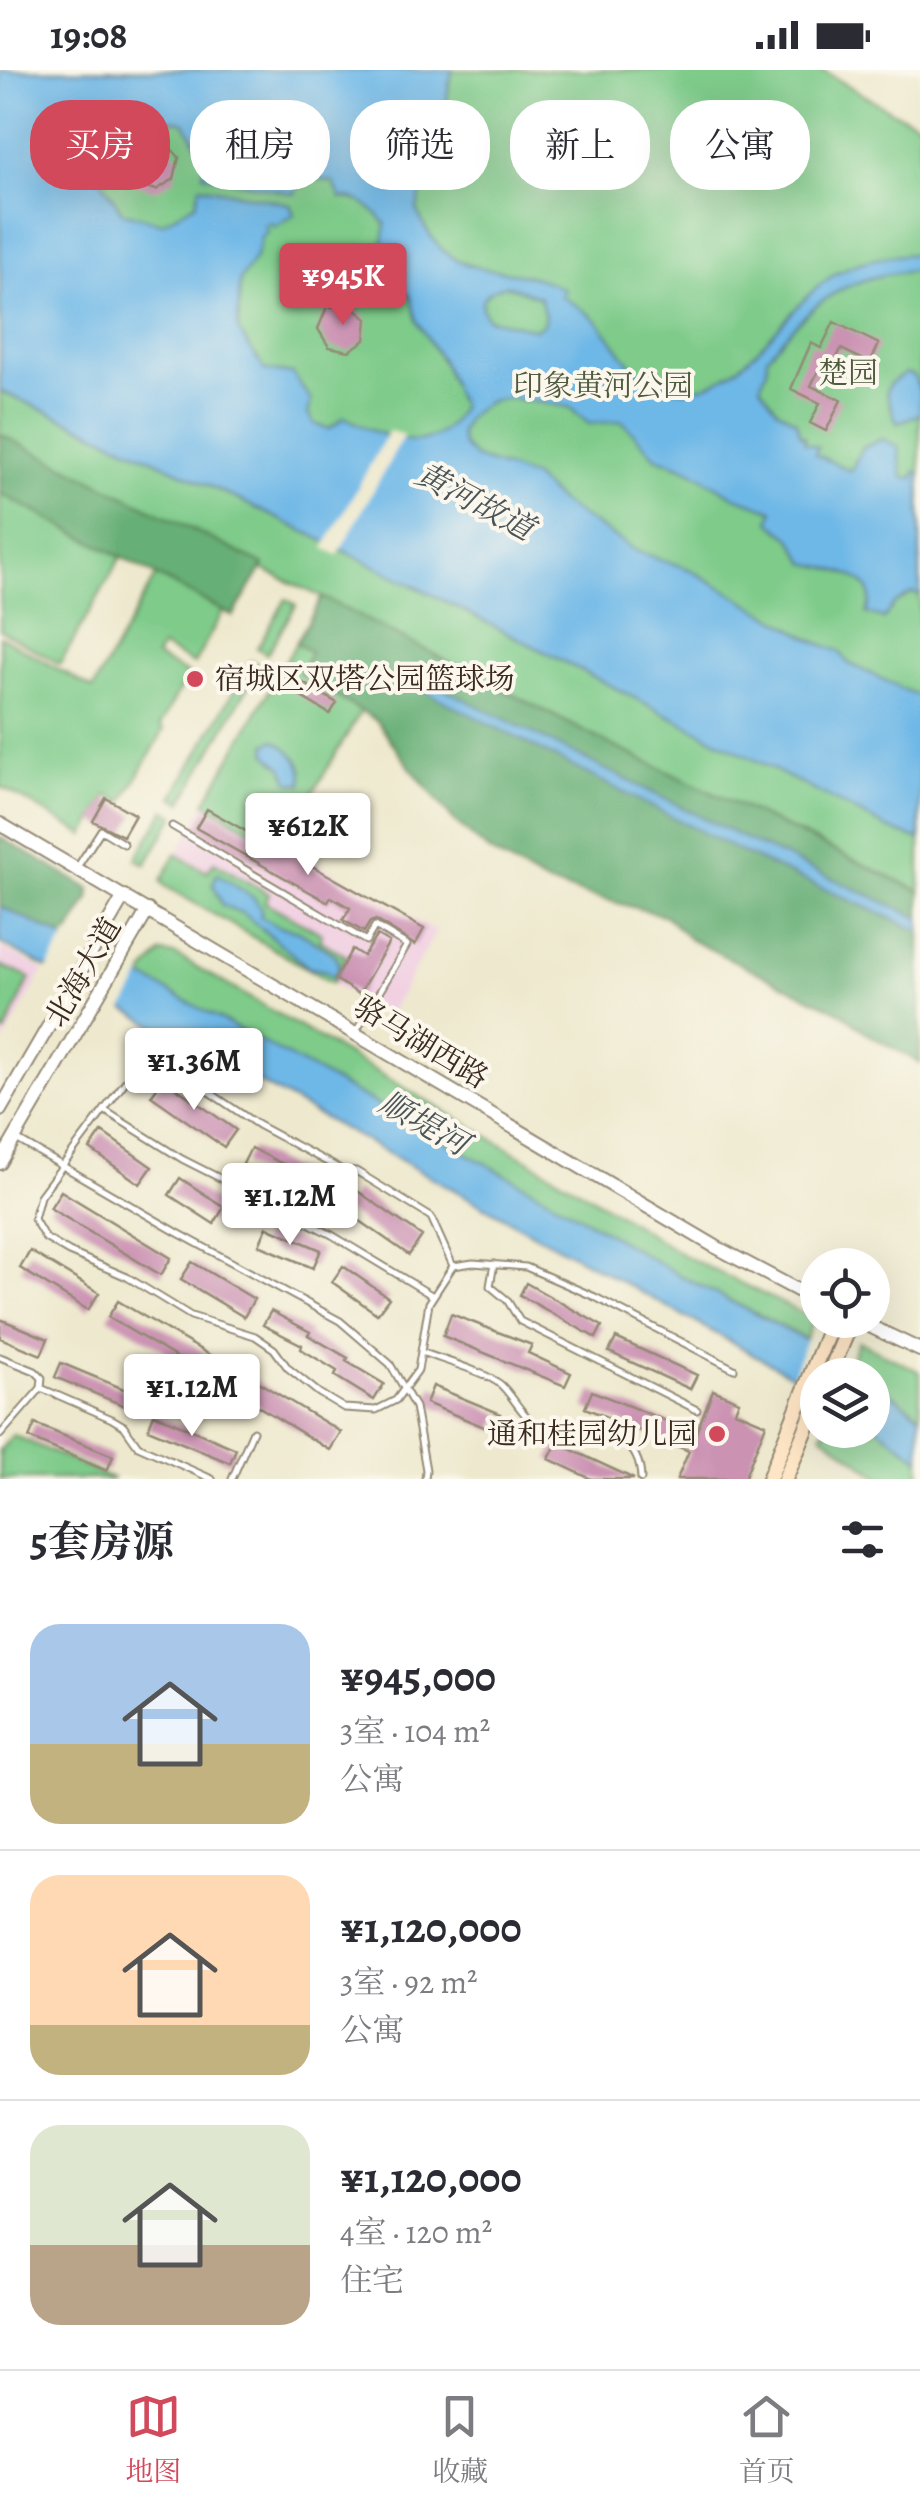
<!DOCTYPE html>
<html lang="zh">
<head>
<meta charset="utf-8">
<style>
	:root { --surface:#fff; --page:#f2f2f3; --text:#2b2b33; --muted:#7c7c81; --line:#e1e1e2; --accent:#d1495b }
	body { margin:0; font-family:Alegreya,"Noto Serif SC",serif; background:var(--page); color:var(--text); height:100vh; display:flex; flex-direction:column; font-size:38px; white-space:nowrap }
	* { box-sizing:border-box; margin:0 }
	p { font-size:32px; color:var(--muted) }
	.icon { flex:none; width:55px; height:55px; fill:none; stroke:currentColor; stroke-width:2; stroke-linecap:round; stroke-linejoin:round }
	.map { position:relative; height:1409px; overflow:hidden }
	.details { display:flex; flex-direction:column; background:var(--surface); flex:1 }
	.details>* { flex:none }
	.top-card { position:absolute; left:30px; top:30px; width:860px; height:90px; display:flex; gap:20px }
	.tools { position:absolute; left:800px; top:1178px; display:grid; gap:20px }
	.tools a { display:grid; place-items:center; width:90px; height:90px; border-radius:50%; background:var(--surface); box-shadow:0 10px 40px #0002; font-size:50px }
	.price { position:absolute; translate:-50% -85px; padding:0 22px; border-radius:10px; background:#fff; color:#222; font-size:32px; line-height:65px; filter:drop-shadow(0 2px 5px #0008) }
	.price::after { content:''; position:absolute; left:50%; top:60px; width:30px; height:22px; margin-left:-15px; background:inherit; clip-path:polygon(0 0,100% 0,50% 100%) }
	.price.on { background:var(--accent); color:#fff }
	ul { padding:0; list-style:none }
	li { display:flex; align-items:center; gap:30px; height:250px; padding:0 30px }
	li+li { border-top:2px solid var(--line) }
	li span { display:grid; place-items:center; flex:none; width:280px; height:200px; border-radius:30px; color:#555 }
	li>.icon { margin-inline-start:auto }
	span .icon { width:120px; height:120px; fill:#fffc; stroke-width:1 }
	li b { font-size:42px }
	h2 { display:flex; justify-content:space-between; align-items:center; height:120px; padding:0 30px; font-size:42px }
	.chip { padding:0 35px; border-radius:40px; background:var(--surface); box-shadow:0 10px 40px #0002; font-size:35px; line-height:90px }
	.chip.on { background:var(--accent); color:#fff }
	.status { display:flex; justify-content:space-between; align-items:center; height:70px; padding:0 50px; background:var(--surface); direction:ltr }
	.status svg { height:28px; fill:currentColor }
	.tabs { display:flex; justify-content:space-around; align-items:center; height:140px; border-top:2px solid var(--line); background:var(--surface); font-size:28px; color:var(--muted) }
	.tabs a { display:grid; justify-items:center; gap:5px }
	.tabs .on { color:var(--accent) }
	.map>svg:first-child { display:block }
	.built { fill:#f1d0e2 }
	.green { fill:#7ecb8a; stroke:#5c7a54; stroke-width:2.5 }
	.forest { fill:#66af76; stroke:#506c4a; stroke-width:2.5 }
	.water { fill:#6eb8e7; stroke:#547182; stroke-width:2.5; fill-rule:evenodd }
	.pier { fill:#eee9ce }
	.building { fill:#cb92b2 }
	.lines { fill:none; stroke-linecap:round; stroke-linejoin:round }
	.service-casing { stroke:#948a76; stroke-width:9 }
	.tertiary-casing { stroke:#948a76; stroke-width:16 }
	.secondary-casing { stroke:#948a76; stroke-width:18 }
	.service { stroke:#fff; stroke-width:5 }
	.tertiary { stroke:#fff; stroke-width:12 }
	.secondary { stroke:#fee5c5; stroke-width:14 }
	.poi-dot { fill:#d1495b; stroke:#fbf7ec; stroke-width:4 }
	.labels { text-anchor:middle; stroke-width:8; stroke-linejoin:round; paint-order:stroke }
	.park-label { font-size:30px; fill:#4f5a3e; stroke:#fbf7ec }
	.poi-label { font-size:30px; fill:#3b2a1e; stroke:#fbf7ec; text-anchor:start }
	.street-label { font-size:30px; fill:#3b2a1e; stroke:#fbf7ec }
	.water-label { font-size:32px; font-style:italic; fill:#4a555a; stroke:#fbf7ec }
</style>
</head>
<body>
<div class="status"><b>19:08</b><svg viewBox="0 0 49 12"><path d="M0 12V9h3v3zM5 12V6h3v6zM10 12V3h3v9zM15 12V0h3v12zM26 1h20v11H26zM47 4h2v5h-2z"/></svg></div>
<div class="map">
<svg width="920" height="1409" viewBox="0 0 920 1409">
	<rect width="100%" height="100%" fill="#fbf7ec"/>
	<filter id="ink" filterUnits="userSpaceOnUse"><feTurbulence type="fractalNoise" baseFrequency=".01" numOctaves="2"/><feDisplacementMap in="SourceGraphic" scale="20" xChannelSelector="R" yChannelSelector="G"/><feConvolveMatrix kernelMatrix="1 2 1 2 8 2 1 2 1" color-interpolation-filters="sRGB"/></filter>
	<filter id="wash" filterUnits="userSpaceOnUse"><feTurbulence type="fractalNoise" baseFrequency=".0048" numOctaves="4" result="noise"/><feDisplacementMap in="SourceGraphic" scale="40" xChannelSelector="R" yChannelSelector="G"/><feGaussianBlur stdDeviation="2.25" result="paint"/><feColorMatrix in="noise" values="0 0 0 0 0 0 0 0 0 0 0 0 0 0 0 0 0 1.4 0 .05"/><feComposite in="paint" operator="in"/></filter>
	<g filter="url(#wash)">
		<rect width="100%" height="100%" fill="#eee9ce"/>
		<path class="built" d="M296,573L312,581L299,603L361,641L284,774L436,862L388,946L165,816L161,811Z
			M0,877L44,900L0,979Z"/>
		<path class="green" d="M0,0H822L893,42L920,53V821L613,676L322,527L0,377Z
			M0,423L121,487L60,594L0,560Z
			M156,505L223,541L194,594L162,577L156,587L188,604L160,656L164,660L123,732L108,725L85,765L0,716V566L93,619Z
			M286,529L296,535L267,584L257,578Z
			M296,573L312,581L299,603L361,641L283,774H275L205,733Z
			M251,591L260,596L182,732L173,727Z
			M165,740L175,745L146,794L136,789Z
			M176,784L207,802L214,792L269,824L265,832L322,864L319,870L346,886L332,913L165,816L161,811Z
			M161,883L176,885L585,1123L683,1185L808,1246L813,1249L806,1269L679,1205L545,1126L141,907Z
			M0,895L30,908L5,963L0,961Z
			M858,1271L920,1302V1409H882L822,1364L823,1360H872V1305H845Z
			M13,1365L104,1405L114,1409H0V1380Z"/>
		<path class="forest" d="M0,364L264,495L233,546L0,423Z
			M322,527L613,676L920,821V993L868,964L842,943L689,869L666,846L547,814L490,782L455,752L409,696L377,651L299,603L311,582L296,573Z
			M0,767L90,819L89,829L66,868L0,836Z"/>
		<path class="water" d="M0,0H453C446,19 448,37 443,55C435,83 422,112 417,140C450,223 504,185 565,220L561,226C574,234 589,242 599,253C615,271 628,299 651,309C661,314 678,322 688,320C748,312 780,245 825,211C853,190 886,185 920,184V201C846,204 813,231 767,287V299L760,316L777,339L796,351L800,365L805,366L804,372L818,377L815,384L851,401L862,378L882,369L898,376L903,407L914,408L915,402H920V525L912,523L893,535L884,549L866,543C885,506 832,499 806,493L791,468L770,452L773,440L735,427L688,399L656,387L622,351L589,354L569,337L509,328L490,331L478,339L467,348L460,363L462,374L475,388L533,407L560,432L636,481L689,499L816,572L839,581L848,593L920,627V770L892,760C597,610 304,452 0,321ZM143,43L185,53L205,89L203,104L295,124L296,119L313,108L333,112L341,128C362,127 372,139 386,154L381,184L384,200L411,227L417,251L443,293L461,337C435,392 386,368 344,347L329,359L314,354L308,344L311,330L293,304L265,300L238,260L240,210L256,186L262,165L268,162L264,155L271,152L274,157L294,145L290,134L200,116L196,133L162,153L122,142L99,106L107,64ZM506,215L540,227L545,246L543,254L536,259L489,249C472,231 488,220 506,215Z
			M906,303L914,306L920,322V344L897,353L886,323L889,314Z
			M424,609L754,773L920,848V861L747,785L420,619Z
			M275,670C291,680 307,693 302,714L289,712L283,697L267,684L266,674Z
			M217,804L254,828L262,841L260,846L277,856L299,861L336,886L339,898L334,907L325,901L309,898L244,844L222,835L213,814Z
			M0,836L146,909L545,1126L679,1205L847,1291L866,1305H818L817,1319L136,945L0,873Z
			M873,1310L920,1345V1389L873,1354Z"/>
		<path class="pier" d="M389,361L404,365L338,485L324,478Z
			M68,864L144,903L122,943L45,903Z
			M808,1265L848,1287L841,1305H818V1324L791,1309Z"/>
		<g id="blocks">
			<path class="building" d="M162,69L179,87L174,109L156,120L135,114L126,92L138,70Z
				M350,235L367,249L365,270L349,281L329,277L318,259L327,237Z
				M834,252L879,274L870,293L841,279L832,298L822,293L811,316L841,330L826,361L810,353L820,333L791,319L811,273L821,278Z
				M300,611L337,633L330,644L293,622Z
				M106,728L135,745L123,766L93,751Z
				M207,739L279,780L280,778L424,859L415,875L376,850L370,852L364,862L343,850L350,838L331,827L328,832L196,758Z
				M377,865L389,872L359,924L335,909L352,879L363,886Z
				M163,1009L236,1060L224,1077L151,1026Z
				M102,1062L152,1097L140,1114L90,1079Z
				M251,1078L329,1117L320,1134L243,1094Z
				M180,1108L224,1137L214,1154L169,1125Z
				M356,1120L422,1166L409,1185L343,1139Z
				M61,1121L171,1188L161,1205L50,1138Z
				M267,1157L321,1180L313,1198L259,1175Z
				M30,1181L99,1223L88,1240L20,1198Z
				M192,1192L254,1229L244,1247L181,1209Z
				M343,1196L389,1228L377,1244L332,1212Z
				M526,1213L602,1256L596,1268L520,1225Z
				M118,1231L213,1287L203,1303L108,1247Z
				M271,1241L310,1262L308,1265L348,1288L346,1291L384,1314L374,1330L335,1306L337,1301L301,1279L302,1275L263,1255Z
				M451,1244L532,1275L528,1283L571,1303L565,1316L443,1266Z
				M0,1249L48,1269L41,1285L0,1268Z
				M616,1268L697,1305L690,1319L609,1282Z
				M61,1293L143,1327L137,1341L55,1307Z
				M230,1295L341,1362L330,1380L220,1313Z
				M433,1316L501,1344L494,1361L426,1333Z
				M713,1320L739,1331L735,1341L766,1354L744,1409H677L689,1381L585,1338L592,1321L696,1363Z
				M154,1344L236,1379L230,1393L148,1359Z
				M35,1354L113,1386L107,1401L29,1368Z
				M557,1373L634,1409H591L549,1389Z"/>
		</g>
	</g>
	<g filter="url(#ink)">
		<use href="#blocks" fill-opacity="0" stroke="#948a76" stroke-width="2.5"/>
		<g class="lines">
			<defs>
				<path id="service" d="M172,756L366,871L375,856L407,875L357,960
					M78,796L101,760L124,774
					M169,995L258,1055L342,1100L356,1101L431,1147L453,1196L429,1233L418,1300L396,1330L376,1340L344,1338L319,1323L288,1298L274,1279L255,1266L191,1246L127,1207L69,1182L45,1168L34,1149L40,1126L125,1012L148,997Z
					M104,1040L182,1089L332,1165L433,1226
					M18,1070L178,1163L340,1251L390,1294L415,1337L426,1400L425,1409
					M494,1194L490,1216L507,1230L520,1251L697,1340
					M453,1196L473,1193L526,1197L595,1227L734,1299
					M421,1282C442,1290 483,1301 500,1314C513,1325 522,1347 537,1354C574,1372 639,1347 641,1409
					M0,1287L35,1301L42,1308L41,1318
					M41,1318L112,1349L124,1356L138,1376L212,1409
					M0,1365L41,1318
					M232,1409L253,1361"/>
				<path id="tertiary" d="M0,754L716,1177L818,1231
					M0,1040L124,826
					M0,1093L148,840
					M857,1250L920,1280"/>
				<path id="secondary" d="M829,1305L852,1250
					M769,1409L833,1250
					M785,1409L818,1331"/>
			</defs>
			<use href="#service" class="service-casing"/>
			<use href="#tertiary" class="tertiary-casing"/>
			<use href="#secondary" class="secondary-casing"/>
			<use href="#service" class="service"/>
			<use href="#tertiary" class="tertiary"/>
			<use href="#secondary" class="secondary"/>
		</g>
	</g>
	<g class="poi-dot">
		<circle cx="195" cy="609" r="10"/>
		<circle cx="717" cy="1364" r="10"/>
	</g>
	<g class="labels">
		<g class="park-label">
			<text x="848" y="313">楚园</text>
			<text x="603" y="326">印象黄河公园</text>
		</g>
		<g class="poi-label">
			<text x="215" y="619">宿城区双塔公园篮球场</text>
			<text x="697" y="1374" text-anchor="end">通和桂园幼儿园</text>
		</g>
		<g class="street-label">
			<text transform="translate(83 902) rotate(-60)" y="10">北海大道</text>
			<text transform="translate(421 972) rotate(31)" y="10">骆马湖西路</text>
		</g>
		<g class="water-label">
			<text transform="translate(475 431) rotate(28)" y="11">黄河故道</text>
			<text transform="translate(424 1053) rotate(29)" y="11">顺堤河</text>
		</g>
	</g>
</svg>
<div class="tools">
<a><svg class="icon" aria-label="locate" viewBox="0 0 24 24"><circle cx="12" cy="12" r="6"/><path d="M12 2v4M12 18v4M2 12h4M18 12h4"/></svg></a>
<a><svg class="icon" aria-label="layers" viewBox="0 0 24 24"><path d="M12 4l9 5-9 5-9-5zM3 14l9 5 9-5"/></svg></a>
</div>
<b class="price on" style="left:343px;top:258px">¥945K</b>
<b class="price" style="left:308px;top:808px">¥612K</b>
<b class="price" style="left:194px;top:1043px">¥1.36M</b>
<b class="price" style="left:290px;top:1178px">¥1.12M</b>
<b class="price" style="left:192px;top:1369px">¥1.12M</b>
<div class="top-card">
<a class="chip on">买房</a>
<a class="chip">租房</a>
<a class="chip">筛选</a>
<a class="chip">新上</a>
<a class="chip">公寓</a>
</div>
</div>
<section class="details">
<h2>5套房源<svg class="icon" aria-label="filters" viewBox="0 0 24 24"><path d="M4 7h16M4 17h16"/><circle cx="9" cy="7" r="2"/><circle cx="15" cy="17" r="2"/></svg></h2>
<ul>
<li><span style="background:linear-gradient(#a9c7e8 60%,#c2b280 0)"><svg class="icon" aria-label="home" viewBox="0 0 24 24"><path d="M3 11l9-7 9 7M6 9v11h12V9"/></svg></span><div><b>¥945,000</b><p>3室 · 104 m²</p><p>公寓</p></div></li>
<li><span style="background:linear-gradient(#ffd9b3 75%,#c2b280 0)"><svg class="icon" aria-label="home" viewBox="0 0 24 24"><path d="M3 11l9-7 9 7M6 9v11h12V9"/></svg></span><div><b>¥1,120,000</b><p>3室 · 92 m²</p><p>公寓</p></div></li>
<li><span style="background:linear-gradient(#dfe7d0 60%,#b9a48a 0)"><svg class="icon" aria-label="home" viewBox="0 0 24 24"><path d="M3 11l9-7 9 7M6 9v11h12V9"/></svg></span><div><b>¥1,120,000</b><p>4室 · 120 m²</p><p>住宅</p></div></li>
</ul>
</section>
<nav class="tabs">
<a class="on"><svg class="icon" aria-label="map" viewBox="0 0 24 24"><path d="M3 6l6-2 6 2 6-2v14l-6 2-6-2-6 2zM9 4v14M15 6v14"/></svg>地图</a>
<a><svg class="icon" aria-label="saved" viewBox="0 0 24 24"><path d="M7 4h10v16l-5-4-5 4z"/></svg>收藏</a>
<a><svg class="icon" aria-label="home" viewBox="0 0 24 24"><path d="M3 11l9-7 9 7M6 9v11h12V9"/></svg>首页</a>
</nav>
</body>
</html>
